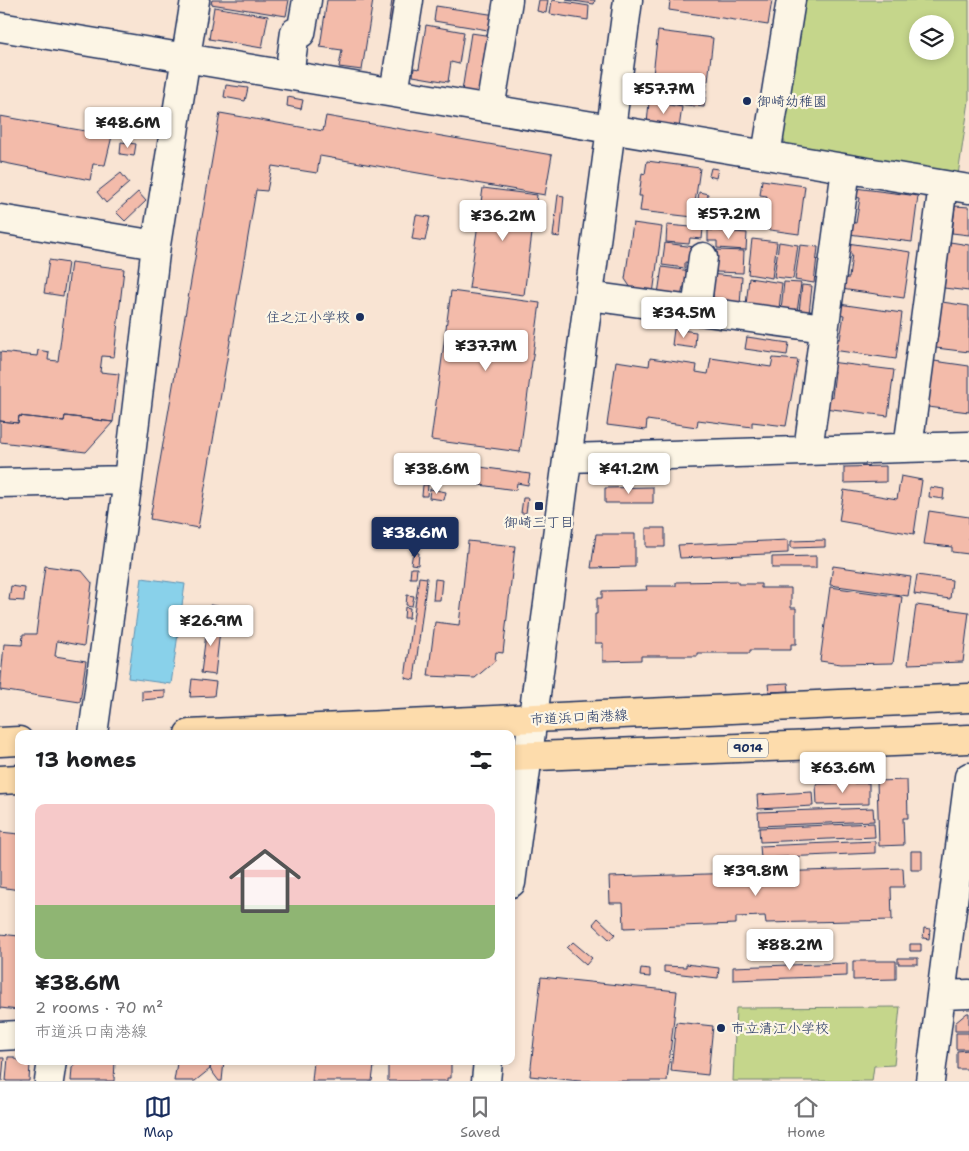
<!DOCTYPE html>
<html lang="en">
<head>
<meta charset="utf-8">
<style>
	:root { --surface:#fff; --page:#f2f2f2; --text:#202124; --muted:#757577; --line:#e0e0e0; --accent:#1b2f5e }
	body { margin:0; font-family:"Shantell Sans","Klee One",sans-serif; background:var(--page); color:var(--text); height:100vh; display:flex; flex-direction:column; font-size:19px; white-space:nowrap }
	* { box-sizing:border-box; margin:0 }
	p { font-size:16px; color:var(--muted) }
	.icon { flex:none; width:28px; height:28px; fill:none; stroke:currentColor; stroke-width:2; stroke-linecap:round; stroke-linejoin:round }
	.map { position:relative; flex:1; overflow:hidden }
	.details { position:absolute; left:15px; top:730px; width:500px; height:335px; display:flex; flex-direction:column; background:var(--surface); border-radius:10px; box-shadow:0 2px 8px #0003 }
	.details>* { flex:none }
	.tools { position:absolute; left:909px; top:15px; display:grid; gap:10px }
	.tools a { display:grid; place-items:center; width:45px; height:45px; border-radius:50%; background:var(--surface); box-shadow:0 2px 8px #0003; font-size:25px }
	.price { position:absolute; translate:-50% -42px; padding:0 11px; border-radius:5px; background:#fff; color:#222; font-size:16px; line-height:32px; filter:drop-shadow(0 1px 2px #0008) }
	.price::after { content:''; position:absolute; left:50%; top:30px; width:15px; height:11px; margin-left:-8px; background:inherit; clip-path:polygon(0 0,100% 0,50% 100%) }
	.price.on { background:var(--accent); color:#fff }
	ul { padding:0; list-style:none }
	li { display:grid; align-content:center; gap:10px; height:265px; padding:0 20px }
	li span { display:grid; place-items:center; height:155px; border-radius:10px; color:#555 }
	li>.icon { margin-inline-start:auto }
	span .icon { width:90px; height:90px; fill:#fffc; stroke-width:1 }
	li b { font-size:21px }
	h2 { display:flex; justify-content:space-between; align-items:center; height:60px; padding:0 20px; font-size:21px }
	.menu { display:flex; justify-content:space-around; align-items:center; height:70px; border-top:1px solid var(--line); background:var(--surface); font-size:14px; color:var(--muted) }
	.menu a { display:grid; justify-items:center; gap:2px }
	.menu .on { color:var(--accent) }
	.map>svg:first-child { display:block }
	.green { fill:#c5d68b; stroke:#708274; fill-rule:evenodd }
	.water { fill:#89d1ea; stroke:#5d90b2 }
	.building { fill:#f3bbaa; stroke:#1b2f5e }
	.lines { fill:none; stroke-linecap:round; stroke-linejoin:round }
	.minor-casing { stroke:#1b2f5e; stroke-width:31 }
	.major-casing { stroke:#1b2f5e; stroke-width:31 }
	.minor { stroke:#fcf5e5; stroke-width:28 }
	.major { stroke:#fddcac; stroke-width:28 }
	.poi-dot { fill:#1b2f5e; stroke:#fcf5e5; stroke-width:2 }
	.labels { text-anchor:middle; stroke-width:4.5; stroke-linejoin:round; paint-order:stroke }
	.shield { fill:#fcf5e5; stroke:#5e6a86; stroke-width:1 }
	.shield-label { font-size:12px; font-weight:bold; fill:#1b2f5e }
	.poi-label { font-size:14px; fill:#1b2f5e; stroke:#fcf5e5; text-anchor:start }
	.street-label { font-size:14px; fill:#1b2f5e; stroke:#fcf5e5 }
</style>
</head>
<body>
<div class="map">
<svg width="969" height="1081" viewBox="0 0 969 1081">
	<rect width="100%" height="100%" fill="#f9e4d3"/>
	<filter id="ink" filterUnits="userSpaceOnUse"><feTurbulence type="fractalNoise" baseFrequency=".02" numOctaves="2"/><feDisplacementMap in="SourceGraphic" scale="10" xChannelSelector="R" yChannelSelector="G"/><feConvolveMatrix kernelMatrix="1 2 1 2 8 2 1 2 1" color-interpolation-filters="sRGB"/></filter>
	<g filter="url(#ink)">
		<path class="green" d="M802,0H969V101L958,175L787,147L782,135ZM918,24H945V51H918Z
			M900,1007L894,1065L874,1066L872,1081H733L736,1008Z"/>
		<path class="water" d="M142,578L185,584L171,684L128,678Z"/>
		<path class="building" d="M212,0H289L286,16L211,4Z
			M327,0H373L362,70L339,67L342,50L320,47Z
			M392,0H400L397,22L389,21Z
			M539,0H548L546,13L537,11Z
			M552,0L589,6L588,20L550,14Z
			M566,0H595L594,4Z
			M670,0H772L768,25L669,10Z
			M436,6L496,15L494,31L434,21Z
			M214,7L268,16L262,48L209,39Z
			M426,25L464,32L459,64L451,62L448,82L413,76L414,68L419,69Z
			M658,31L713,38L708,81L653,75Z
			M471,33L492,36L483,95L462,91Z
			M653,77L707,84L704,107L650,101Z
			M226,85L248,88L245,101L224,97Z
			M288,97L303,100L301,109L287,106Z
			M649,102L682,107L679,128L647,124Z
			M220,113L323,131L326,116L552,155L545,195L320,156L317,173L272,166L267,191L256,190L198,528L150,519Z
			M0,116L91,132L92,128L113,132L105,165L93,164L90,180L0,162Z
			M121,142L136,144L134,156L120,154Z
			M647,161L700,168L693,217L640,211L642,196H639L642,173L645,174Z
			M711,168L718,169L716,178L709,176Z
			M121,173L129,183L106,203L97,192Z
			M762,180L805,186L799,234L756,228L758,212L765,213L767,196L760,195Z
			M483,188L537,195L524,295L469,288Z
			M855,188L918,196L912,242L849,234L850,222L856,223L860,198L854,197Z
			M138,192L146,201L125,221L116,212Z
			M699,192L708,194L707,209L697,207Z
			M558,195L564,196L560,237L553,236Z
			M955,206L969,207V235L952,233Z
			M416,215L430,217L425,241L412,239Z
			M703,216H709V225H703Z
			M633,223L662,227L653,294L633,291L625,279Z
			M667,225L703,228L702,239L690,238L689,244L666,242Z
			M708,230L747,233L746,250L717,248V241H708Z
			M752,239L777,242L772,278L748,274Z
			M779,242L798,245L793,279L774,277Z
			M950,242L969,245V291L944,288Z
			M665,243L694,247L692,263L685,262V268L662,265Z
			M847,243L911,252L904,298L841,289L843,278H849L852,254L846,253Z
			M800,245L818,247L814,283L795,280Z
			M717,250L744,251L743,273L716,272Z
			M49,260L68,263L63,296L44,293Z
			M71,262L124,269L114,357L102,356L100,372L119,374L113,422L65,416L64,421L19,416L18,423L0,421V352L37,356L38,350L49,352L48,360L58,361Z
			M662,267L691,271L688,288L683,287L681,297L658,294Z
			M709,274L742,277L740,305L713,303V291H708Z
			M749,278L782,283L779,309L746,305Z
			M784,282L801,283L797,312L781,310Z
			M802,285L812,286L809,314L799,312Z
			M451,291L540,303L520,452L431,440Z
			M942,302L969,306V352L936,348Z
			M839,304L902,313L896,359L833,350L834,338L840,339L844,315L838,314Z
			M674,329L696,332L695,348L672,345Z
			M747,337L789,343L787,355L745,349Z
			M650,358L697,365L696,372L708,374L711,358L771,367L773,358L798,360L786,426L752,422V427L698,420L697,427L647,420L646,430L607,425L616,361L649,366Z
			M934,361L969,366V412L928,407Z
			M830,362L894,370L888,416L824,408L826,396L832,397L835,372L829,371Z
			M19,416L64,421L65,416L113,422L86,452L0,442V421L18,423Z
			M430,460L530,474L528,485L517,483L516,490L428,478Z
			M886,466V482L844,483V467Z
			M901,476L922,480L914,534L839,521L844,490L897,499Z
			M423,485H428L427,496H422Z
			M653,487V503H605V488Z
			M930,487L944,489L943,499L929,497Z
			M430,489L446,492L444,500L429,498Z
			M523,498H528L526,513H521Z
			M929,511L969,517V554L952,552V547L924,544Z
			M646,528H665V547H646Z
			M596,534H635V567L591,568Z
			M788,540V553L680,558L678,545Z
			M825,540V547L791,548V541Z
			M468,541L515,546L503,653L496,652L495,661L475,678L428,676L435,622L459,625Z
			M413,552L419,553L418,565L411,564Z
			M816,556V568H772V557Z
			M45,566L82,571L92,583L84,646L57,641L55,656L86,661L80,702L0,690L4,644L22,645L23,634H36Z
			M833,566L911,577L908,596L830,585Z
			M411,568H417L416,578H410Z
			M917,575L952,580L950,599L914,594Z
			M419,577L427,578L414,680L405,678Z
			M435,579L442,580L440,600H433Z
			M738,581V584H761V588H791V608H796V644H791V650H750V653H697V656H641V660L603,661V643H595V614H597V598H602V591L647,590L646,586H676V582Z
			M11,586L25,588L24,601L9,600Z
			M830,587L902,597L893,663L841,664L820,661Z
			M407,595L414,596L412,606L406,605Z
			M210,605L222,607V614L209,612Z
			M916,605L969,612L963,662L908,664Z
			M405,607L410,608L409,618H404Z
			M208,619L221,621L215,675L201,673Z
			M192,679L216,682L214,696L190,697Z
			M788,683L789,691L769,692L768,684Z
			M165,690V698L142,700V691Z
			M907,780L908,818H903L904,845L879,846L877,781Z
			M869,783V804L817,805L816,784Z
			M812,792L813,806L758,809L757,795Z
			M873,808L874,821L759,826L758,812Z
			M874,823L875,837L760,842L759,828Z
			M0,832L19,834V890L0,887Z
			M875,841V853L761,858L760,846Z
			M911,851H922V870H911Z
			M903,868L904,887H891L892,920L766,923L765,916L736,917V924L624,928L623,903H610L609,877Z
			M598,918L615,934L610,940L593,924Z
			M924,928L930,929L929,939L923,938Z
			M0,934L19,936V1010L0,1008Z
			M573,942L592,958L586,965L567,948Z
			M910,944H921V951H910Z
			M898,958H918V964H898Z
			M853,961H896V979L853,980Z
			M847,963V976L733,980V967Z
			M686,964L719,968L718,978L664,972V966L686,967Z
			M641,968L650,969V977L640,976Z
			M541,977L677,991L667,1081H580L530,1076Z
			M967,1013H969V1031H955V1023Z
			M676,1022L713,1026L708,1075L671,1071Z
			M956,1033H969V1049H956Z
			M969,1050V1069H957V1051Z
			M8,1057H14V1059L19,1060V1061H27L26,1064H30L29,1081H6Z
			M0,1058H4L2,1081H0Z
			M77,1061H115L114,1081H71L72,1068Z
			M179,1061H211L210,1069L195,1081H174L177,1063Z
			M211,1061H224L222,1081H219L210,1069Z
			M314,1061H369L368,1065L374,1066L372,1081H312Z
			M388,1061H451V1078H447V1081H388Z"/>
		<g class="lines">
			<defs>
				<path id="minor" d="M0,27L969,189
					M289,75L295,32L301,33L307,0
					M394,93L409,0
					M490,109L508,0
					M766,155L791,0
					M0,219L156,245
					M589,296L824,328
					M696,311L703,257
					M908,448L943,185
					M808,450L846,169
					M568,458L969,446
					M0,483L128,480
					M93,734L128,480L156,245L195,0
					M511,883L628,0
					M941,995L969,994
					M0,1036L19,1035
					M49,1081L52,1061
					M486,1081L488,1061
					M930,1081L969,777"/>
				<path id="major" d="M189,734L969,698
					M0,742L19,741
					M511,757L969,739
					M0,780L19,779"/>
			</defs>
			<use href="#minor" class="minor-casing"/>
			<use href="#major" class="major-casing"/>
			<use href="#minor" class="minor"/>
			<use href="#major" class="major"/>
		</g>
	</g>
	<g class="poi-dot">
		<circle cx="747" cy="101" r="5"/>
		<circle cx="360" cy="317" r="5"/>
		<rect x="534" y="501" width="10" height="10" rx="2.5"/>
		<circle cx="721" cy="1028" r="5"/>
	</g>
	<g class="labels">
		<rect class="shield" x="728" y="738.5" width="40" height="19" rx="4"/>
		<g class="shield-label">
			<text x="748" y="752">9014</text>
		</g>
		<g class="poi-label">
			<text x="757" y="106">御崎幼稚園</text>
			<text x="350" y="322" text-anchor="end">住之江小学校</text>
			<text x="539" y="527" text-anchor="middle">御崎三丁目</text>
			<text x="731" y="1033">市立清江小学校</text>
		</g>
		<g class="street-label">
			<text transform="translate(579 717) rotate(-3)" y="5">市道浜口南港線</text>
		</g>
	</g>
</svg>
<div class="tools">
<a><svg class="icon" aria-label="layers" viewBox="0 0 24 24"><path d="M12 4l9 5-9 5-9-5zM3 14l9 5 9-5"/></svg></a>
</div>
<b class="price" style="left:664px;top:115px">¥57.7M</b>
<b class="price" style="left:128px;top:149px">¥48.6M</b>
<b class="price" style="left:729px;top:240px">¥57.2M</b>
<b class="price" style="left:503px;top:242px">¥36.2M</b>
<b class="price" style="left:684px;top:339px">¥34.5M</b>
<b class="price" style="left:486px;top:372px">¥37.7M</b>
<b class="price" style="left:437px;top:495px">¥38.6M</b>
<b class="price" style="left:629px;top:495px">¥41.2M</b>
<b class="price on" style="left:415px;top:559px">¥38.6M</b>
<b class="price" style="left:211px;top:647px">¥26.9M</b>
<b class="price" style="left:843px;top:794px">¥63.6M</b>
<b class="price" style="left:756px;top:897px">¥39.8M</b>
<b class="price" style="left:790px;top:971px">¥88.2M</b>
<section class="details">
<h2>13 homes<svg class="icon" aria-label="filters" viewBox="0 0 24 24"><path d="M4 7h16M4 17h16"/><circle cx="9" cy="7" r="2"/><circle cx="15" cy="17" r="2"/></svg></h2>
<ul>
<li><span style="background:linear-gradient(#f6c9c9 65%,#8fb573 0)"><svg class="icon" aria-label="home" viewBox="0 0 24 24"><path d="M3 11l9-7 9 7M6 9v11h12V9"/></svg></span><div><b>¥38.6M</b><p>2 rooms · 70 m²</p><p>市道浜口南港線</p></div></li>
</ul>
</section>
</div>
<nav class="menu">
<a class="on"><svg class="icon" aria-label="map" viewBox="0 0 24 24"><path d="M3 6l6-2 6 2 6-2v14l-6 2-6-2-6 2zM9 4v14M15 6v14"/></svg>Map</a>
<a><svg class="icon" aria-label="saved" viewBox="0 0 24 24"><path d="M7 4h10v16l-5-4-5 4z"/></svg>Saved</a>
<a><svg class="icon" aria-label="home" viewBox="0 0 24 24"><path d="M3 11l9-7 9 7M6 9v11h12V9"/></svg>Home</a>
</nav>
</body>
</html>
